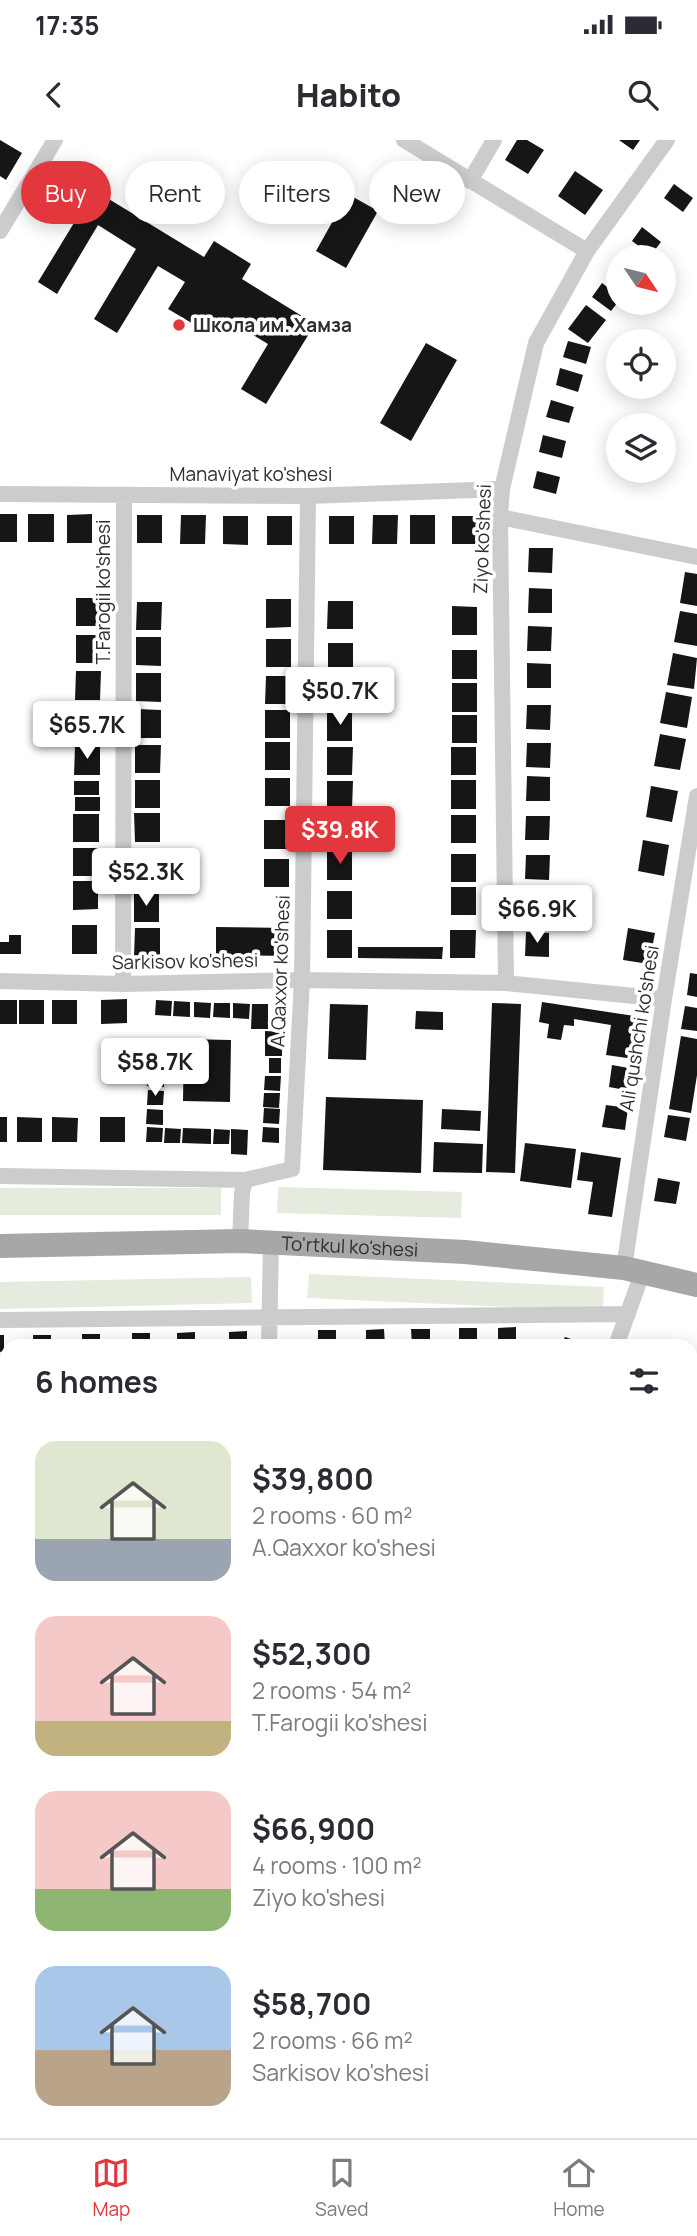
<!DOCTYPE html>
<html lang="en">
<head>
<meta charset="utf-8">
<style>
	:root { --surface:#fff; --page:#f2f2f3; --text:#2b2b33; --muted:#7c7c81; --line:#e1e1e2; --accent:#e1373d }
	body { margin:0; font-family:Manrope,sans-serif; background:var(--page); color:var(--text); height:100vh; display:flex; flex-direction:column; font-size:26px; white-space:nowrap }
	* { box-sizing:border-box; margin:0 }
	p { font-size:23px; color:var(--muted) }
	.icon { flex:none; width:38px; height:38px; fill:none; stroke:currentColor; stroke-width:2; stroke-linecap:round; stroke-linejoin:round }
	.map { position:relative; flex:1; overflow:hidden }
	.drawer { position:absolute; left:0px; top:1199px; width:698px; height:800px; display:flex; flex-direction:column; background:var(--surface); border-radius:21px 21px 0 0; box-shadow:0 4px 18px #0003 }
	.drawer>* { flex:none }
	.hud { position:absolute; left:21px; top:21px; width:656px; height:63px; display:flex; gap:14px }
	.needle { width:46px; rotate:125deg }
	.tools { position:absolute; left:606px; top:105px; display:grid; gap:14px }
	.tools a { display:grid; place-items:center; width:70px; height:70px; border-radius:50%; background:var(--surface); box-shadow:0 4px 18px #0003; font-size:35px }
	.price { position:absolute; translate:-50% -60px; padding:0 16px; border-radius:7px; background:#fff; color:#222; font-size:23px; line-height:46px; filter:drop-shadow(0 2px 4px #0008) }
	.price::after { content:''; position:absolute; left:50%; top:42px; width:21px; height:16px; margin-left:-10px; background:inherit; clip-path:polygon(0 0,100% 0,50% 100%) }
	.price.active { background:var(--accent); color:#fff }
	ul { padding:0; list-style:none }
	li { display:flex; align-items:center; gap:21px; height:175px; padding:0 35px }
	li span { display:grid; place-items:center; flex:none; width:196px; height:140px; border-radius:21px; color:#555 }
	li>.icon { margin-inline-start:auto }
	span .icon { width:84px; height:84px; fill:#fffc; stroke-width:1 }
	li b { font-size:30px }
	h2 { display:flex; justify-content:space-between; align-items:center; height:84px; padding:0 35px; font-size:30px }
	.pill { padding:0 24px; border-radius:32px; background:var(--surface); box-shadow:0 4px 18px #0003; font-size:24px; line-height:63px }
	.pill.active { background:var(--accent); color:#fff }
	.status { display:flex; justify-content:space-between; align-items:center; height:49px; padding:0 35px; background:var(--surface); direction:ltr }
	.status svg { height:19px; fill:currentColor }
	header { display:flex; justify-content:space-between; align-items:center; height:91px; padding:0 35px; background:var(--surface); font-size:32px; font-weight:800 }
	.tab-bar { display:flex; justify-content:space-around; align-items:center; height:98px; border-top:2px solid var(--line); background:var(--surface); font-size:19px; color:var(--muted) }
	.tab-bar a { display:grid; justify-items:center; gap:4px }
	.tab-bar .active { color:var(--accent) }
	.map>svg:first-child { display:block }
	.green { fill:#e5ecde }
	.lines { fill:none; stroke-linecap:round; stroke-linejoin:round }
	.stream { stroke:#caddeb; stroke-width:4.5 }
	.building { fill:#161616 }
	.minor { stroke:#ccc; stroke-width:16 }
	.primary { stroke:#a7a7a7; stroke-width:24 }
	.poi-dot { fill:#e1373d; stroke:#fff; stroke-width:2.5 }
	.labels { text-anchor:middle; stroke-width:7; stroke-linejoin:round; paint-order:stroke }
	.poi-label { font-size:19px; font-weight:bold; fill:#2f2f2f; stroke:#fff; text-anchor:start }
	.street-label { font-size:19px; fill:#2f2f2f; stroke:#fff }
</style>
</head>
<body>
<div class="status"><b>17:35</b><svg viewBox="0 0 49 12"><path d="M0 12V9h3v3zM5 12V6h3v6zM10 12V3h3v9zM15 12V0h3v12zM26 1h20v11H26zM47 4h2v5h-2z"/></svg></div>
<header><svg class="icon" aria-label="back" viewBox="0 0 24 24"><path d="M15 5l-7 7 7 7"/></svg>Habito<svg class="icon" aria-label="search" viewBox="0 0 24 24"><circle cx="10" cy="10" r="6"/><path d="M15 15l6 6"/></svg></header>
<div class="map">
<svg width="697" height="1998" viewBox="0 0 697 1998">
	<rect width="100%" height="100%" fill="#fff"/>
	<path class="green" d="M278,1047L462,1052L461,1078L277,1073Z
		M0,1048H221V1075H0Z
		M309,1134L604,1147L603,1171L307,1158Z
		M251,1137L252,1163L0,1169V1142Z"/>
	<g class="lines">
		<path class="stream" d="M691,1957L697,1951
			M654,1998L660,1992"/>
	</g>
	<path class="building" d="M0,0L22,13L6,40L0,36Z
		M517,0H527L544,10L528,34L505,20Z
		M619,0H640L633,10Z
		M575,31L603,50L585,75L558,56Z
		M674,44L693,58L683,72L664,58Z
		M94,50L204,117L214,101L251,124L242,139L315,184L266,264L241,249L268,204L223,177L212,195L168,169L185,142L158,126L117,193L94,179L136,109L98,85L57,154L38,142Z
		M348,54L378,71L346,128L316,111Z
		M642,87L661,102L651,115L632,101Z
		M618,122V140L609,134Z
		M602,143L618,155V162L611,171L592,157Z
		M586,165L606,180L588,203L568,189Z
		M568,201L591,207L586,224L563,217Z
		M426,203L457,220L411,301L380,283Z
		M560,228L583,235L578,252L556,245Z
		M551,260L574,267L569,283L546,277Z
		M543,295L566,301L562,318L539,312Z
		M537,331L560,337L556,354L533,348Z
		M0,374H17V402H0Z
		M28,374H54V402H28Z
		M92,374V403H67V375Z
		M137,375H162V403H137Z
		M181,375H206L205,404H180Z
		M373,375H398L397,404H372Z
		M410,375H435V404H410Z
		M223,376H248V405L223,404Z
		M267,376H292V405H267Z
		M329,376H354V404H329Z
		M452,376H477V404H452Z
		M529,408H553L552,433L528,432Z
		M685,432L697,434V466L680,463Z
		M529,448L552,449V473H528Z
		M76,458H102V486H76Z
		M266,459H291V487L266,488Z
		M328,461H353V489H327Z
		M137,462H162L161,490H136Z
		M452,466L477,467V495H452Z
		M680,471L697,474V506L674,502Z
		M528,486L552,487L551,511H527Z
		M76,495H101V523H76Z
		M136,497H161V526L136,525Z
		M266,499H291V527H266Z
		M328,503H353V532L328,531Z
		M452,510H477V539H452Z
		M673,513L697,518L694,549L667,545Z
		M527,523L551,524V548H527Z
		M76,531H101L100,560H75Z
		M136,533H161V562L136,561Z
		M266,536H291L290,564H265Z
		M327,537H352V566H327Z
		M452,543H477V572H452Z
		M666,552L692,557L687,588L660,583Z
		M527,565H551L550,590L526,589Z
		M76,566H101V594H75Z
		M136,569L161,570V598H135Z
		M265,570H290V598H265Z
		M327,573H352V601H327Z
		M452,575H477V603H452Z
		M660,594L686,599L680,630L654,626Z
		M265,602H290V630H265Z
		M527,603H551L550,628L526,627Z
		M135,605H161L160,633H135Z
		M100,606V635H74L75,607Z
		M327,607H353L352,635H327Z
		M451,607H476V635H451Z
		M527,636L550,637V661H526Z
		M265,638H290V666H265Z
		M135,640H160V668H135Z
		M451,640H476V669H451Z
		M74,641H99V655H74Z
		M327,641H353L352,669H327Z
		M651,646L678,651L672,682L646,677Z
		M75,657H100V671H75Z
		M134,673H160V702H135Z
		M73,674H99V702H73Z
		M451,675H476V703H451Z
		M327,676H352V704H327Z
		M526,676H550L549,700H525Z
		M264,680H289V709H264Z
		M643,700L669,705L664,736L638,731Z
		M73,708H98V736H73Z
		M327,712H352V740H327Z
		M451,714H476V742H451Z
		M526,715H550L549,740L525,739Z
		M134,719H159V748H134Z
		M264,719H289V747H264Z
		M73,741H98V769L73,770Z
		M451,747H476V775H451Z
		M526,749L550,750L549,774L525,773Z
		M327,751H352V779H327Z
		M134,754H159V782H134Z
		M72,785H97V814H72Z
		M216,787L289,788V816L216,815Z
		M135,788H160V817H134Z
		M628,788L655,793L649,824L623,820Z
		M327,790H352V818H327Z
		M450,790H476L475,818H450Z
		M526,792L549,793V817L525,816Z
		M9,795H21V814H0V802H9Z
		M358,807H443L442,819L358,818Z
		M690,833L697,834V857L687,855Z
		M127,859V883L101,884V860Z
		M0,860H17V884H0Z
		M19,860H44V884H19Z
		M52,860H77V884H52Z
		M156,860L172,861L171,876L155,875Z
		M174,861L190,862V877L173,876Z
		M194,862L211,863L210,878L194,877Z
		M542,862L641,877L634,919L606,915L611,885L574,879V886L564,885L561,900L547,898L549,884L539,882Z
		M214,863H230V878L213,877Z
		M233,863L250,864L249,879L233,878Z
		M492,863L521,864L515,1033L486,1032Z
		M252,864H268V889H251Z
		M330,864L368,865L366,920L328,919Z
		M685,866L697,868V891L681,889Z
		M416,871L443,872V890L415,889Z
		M265,891L282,892V916H265Z
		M681,896L697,899V935L691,973L669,969Z
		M184,899L231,900L230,962L183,961Z
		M148,912L164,913V928L147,927Z
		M269,918H281V933H269Z
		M612,925L634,929L631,951L609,947Z
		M148,932H164V947L147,946Z
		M265,936H281L280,951L264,950Z
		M148,950L164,951L163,965H147Z
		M264,953H280L279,968L263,967Z
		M326,957L423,960L421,1033L323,1030Z
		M606,965L628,968L625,990L602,987Z
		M264,968L280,969L279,984L263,983Z
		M147,969L163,970V985L146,984Z
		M442,969L481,971L480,991L441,989Z
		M668,975L690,978L686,1001L664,997Z
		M0,977H7V1002H0Z
		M17,977L42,978V1002H17Z
		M52,977L78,978L77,1002H52Z
		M100,977H125V1002H100Z
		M147,987L163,988L162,1002H146Z
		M263,987L279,988V1003L262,1002Z
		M165,988L181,989L180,1003H164Z
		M183,988L211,989V1004L182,1003Z
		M214,989L230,990L229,1004H213Z
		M231,989L248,990L247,1015L231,1014Z
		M434,1002L483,1004L482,1033L433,1032Z
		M525,1003L576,1009L571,1048L520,1041Z
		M581,1012L621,1018L612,1077L588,1074L593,1042L577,1040Z
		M658,1038L680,1042L676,1064L654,1061Z
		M516,1187V1204H498V1188Z
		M459,1188H477V1204L459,1205Z
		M384,1189L385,1206H366V1190Z
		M411,1189H430V1205H412Z
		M318,1190H336V1206H318Z
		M247,1191V1206H229V1192Z
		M195,1192V1206H177V1193Z
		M132,1193H150V1206H132Z
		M82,1194H100V1206H82Z
		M0,1195H4V1211L0,1212Z
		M33,1195H51V1206H33Z
		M565,1197L589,1205V1206H561Z
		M691,1244L697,1247V1276L691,1273Z
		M0,1319H7V1335H0Z
		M0,1392H7V1409H0Z
		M691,1411L697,1414V1443L691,1440Z
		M0,1505H6L7,1521L0,1522Z
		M0,1583H7V1599H0Z
		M691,1604L697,1607V1637L691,1634Z
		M697,1798V1813L691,1808V1805Z
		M7,1891V1923L0,1916V1898Z
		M98,1992H123L117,1998H93Z
		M278,1992H291L286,1998Z
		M362,1992H392L386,1998H369Z
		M514,1992H545L547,1993L543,1998H508Z"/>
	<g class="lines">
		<path class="minor" d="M404,0L587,111
			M470,41L494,0
			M0,91L55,0
			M0,354L308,356L502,349
			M500,377L697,417
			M0,841L123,844L302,840L506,843L664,859
			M506,843L500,377L502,349L536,203L587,111L667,0
			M123,844L124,355
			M0,1036L245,1040
			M240,1101L242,1053L245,1040L292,1029L302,840L308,356
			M624,1128L664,859L697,656
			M0,1180L628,1174
			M269,1206L271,1102
			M616,1206L643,1131
			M0,1367H7
			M691,1510L697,1496
			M0,1560H7
			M0,1698L7,1704
			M0,1961L7,1968
			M32,1992L39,1998
			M593,1992L601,1998
			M317,1998L323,1992
			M613,1998L619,1992"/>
		<path class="primary" id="s1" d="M0,1106L240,1101L465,1112L624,1128L697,1145"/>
	</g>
	<circle class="poi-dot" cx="179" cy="185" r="7"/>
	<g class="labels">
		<g class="poi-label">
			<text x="193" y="192">Школа им. Хамза</text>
		</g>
		<g class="street-label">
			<text x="251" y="341">Manaviyat ko'shesi</text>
			<text transform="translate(482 399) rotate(-88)" y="7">Ziyo ko'shesi</text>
			<text transform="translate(103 452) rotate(-90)" y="7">T.Farogii ko'shesi</text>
			<text transform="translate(185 821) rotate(-1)" y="7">Sarkisov ko'shesi</text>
			<text transform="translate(280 831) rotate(-88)" y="7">A.Qaxxor ko'shesi</text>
			<text transform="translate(639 888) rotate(-81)" y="7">Ali qushchi ko'shesi</text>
			<text dy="7" stroke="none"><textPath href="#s1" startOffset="350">To'rtkul ko'shesi</textPath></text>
		</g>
	</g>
</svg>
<div class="tools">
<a><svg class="needle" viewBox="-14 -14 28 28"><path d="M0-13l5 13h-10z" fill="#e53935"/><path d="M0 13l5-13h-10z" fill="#7c7c81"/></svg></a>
<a><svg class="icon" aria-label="locate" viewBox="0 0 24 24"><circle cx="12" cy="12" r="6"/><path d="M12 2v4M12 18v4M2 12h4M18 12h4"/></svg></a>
<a><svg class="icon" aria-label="layers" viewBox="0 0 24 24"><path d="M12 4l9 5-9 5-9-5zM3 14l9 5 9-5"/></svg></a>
</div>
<b class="price" style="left:340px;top:587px">$50.7K</b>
<b class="price" style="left:87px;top:621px">$65.7K</b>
<b class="price active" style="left:340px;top:726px">$39.8K</b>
<b class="price" style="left:146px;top:768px">$52.3K</b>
<b class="price" style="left:537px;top:805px">$66.9K</b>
<b class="price" style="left:155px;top:958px">$58.7K</b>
<div class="hud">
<a class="pill active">Buy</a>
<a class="pill">Rent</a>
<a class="pill">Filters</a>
<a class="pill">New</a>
</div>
<section class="drawer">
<h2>6 homes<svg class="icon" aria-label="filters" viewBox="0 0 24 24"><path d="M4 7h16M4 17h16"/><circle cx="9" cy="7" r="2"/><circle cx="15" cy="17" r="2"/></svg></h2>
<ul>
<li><span style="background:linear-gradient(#dfe7d0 70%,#9aa5b1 0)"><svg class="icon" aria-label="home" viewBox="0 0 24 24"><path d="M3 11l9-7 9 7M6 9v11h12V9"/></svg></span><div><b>$39,800</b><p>2 rooms · 60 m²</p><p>A.Qaxxor ko'shesi</p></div></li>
<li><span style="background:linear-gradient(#f6c9c9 75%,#c2b280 0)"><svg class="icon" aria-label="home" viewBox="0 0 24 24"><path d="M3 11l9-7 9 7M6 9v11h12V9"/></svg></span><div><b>$52,300</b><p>2 rooms · 54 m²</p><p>T.Farogii ko'shesi</p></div></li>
<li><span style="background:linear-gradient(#f6c9c9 70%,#8fb573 0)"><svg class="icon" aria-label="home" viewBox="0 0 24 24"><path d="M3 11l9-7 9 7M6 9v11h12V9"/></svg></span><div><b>$66,900</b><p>4 rooms · 100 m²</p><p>Ziyo ko'shesi</p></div></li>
<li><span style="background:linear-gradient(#a9c7e8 60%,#b9a48a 0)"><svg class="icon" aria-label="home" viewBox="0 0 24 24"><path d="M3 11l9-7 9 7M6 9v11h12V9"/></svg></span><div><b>$58,700</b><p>2 rooms · 66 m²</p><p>Sarkisov ko'shesi</p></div></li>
</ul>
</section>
</div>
<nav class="tab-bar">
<a class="active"><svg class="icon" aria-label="map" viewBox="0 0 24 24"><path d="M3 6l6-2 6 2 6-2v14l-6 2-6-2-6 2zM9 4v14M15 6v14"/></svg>Map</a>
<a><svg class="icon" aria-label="saved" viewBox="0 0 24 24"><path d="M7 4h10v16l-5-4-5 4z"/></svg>Saved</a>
<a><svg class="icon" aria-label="home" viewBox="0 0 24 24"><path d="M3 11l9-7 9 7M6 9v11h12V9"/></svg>Home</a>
</nav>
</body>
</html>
